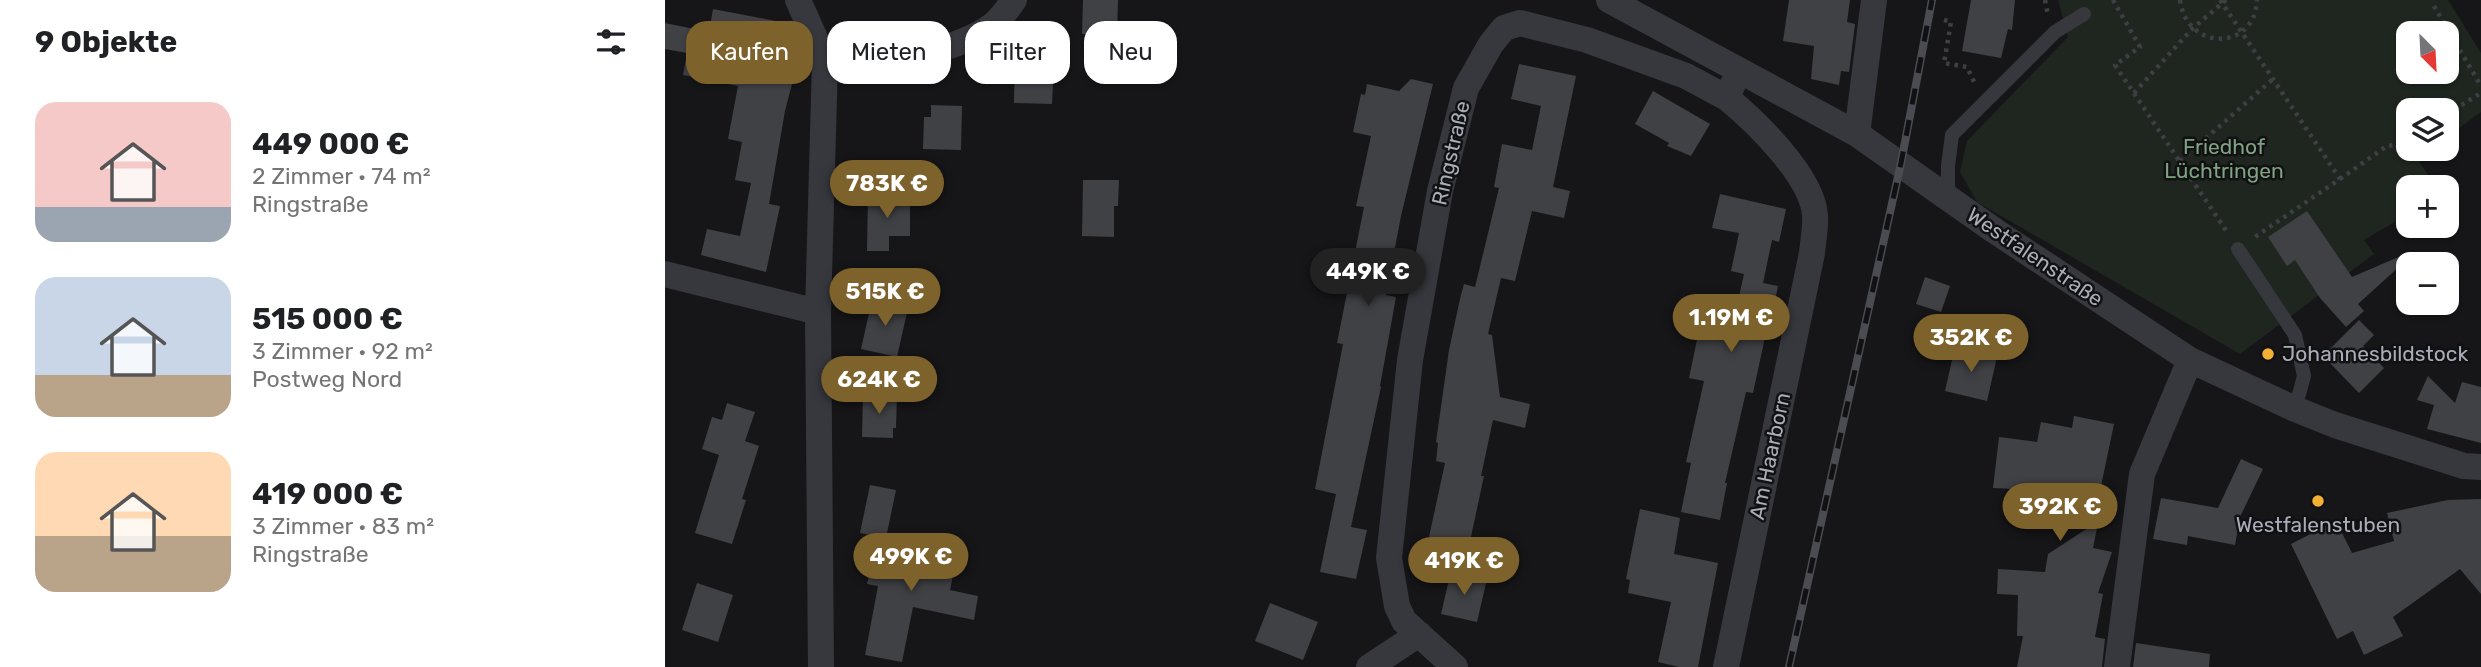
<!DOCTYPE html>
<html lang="de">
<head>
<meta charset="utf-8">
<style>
	:root { --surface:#fff; --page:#f6f6f6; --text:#202124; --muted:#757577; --accent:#7e622b }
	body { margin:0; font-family:Rubik,sans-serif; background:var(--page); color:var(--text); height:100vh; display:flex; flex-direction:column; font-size:26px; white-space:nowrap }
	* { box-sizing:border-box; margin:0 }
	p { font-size:23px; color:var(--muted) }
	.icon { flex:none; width:38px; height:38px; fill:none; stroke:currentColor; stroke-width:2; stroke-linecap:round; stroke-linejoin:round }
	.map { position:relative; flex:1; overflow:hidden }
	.details { display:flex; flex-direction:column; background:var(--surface); width:665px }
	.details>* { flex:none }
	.hud { position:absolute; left:21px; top:21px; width:665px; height:63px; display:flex; gap:14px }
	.needle { width:46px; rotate:156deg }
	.fabs { position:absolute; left:1731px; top:21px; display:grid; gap:14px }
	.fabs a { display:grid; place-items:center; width:63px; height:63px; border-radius:14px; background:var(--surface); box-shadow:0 2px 5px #0004; font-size:35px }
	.price { position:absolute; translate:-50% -60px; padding:0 16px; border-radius:24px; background:var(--accent); color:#fff; font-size:23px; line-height:46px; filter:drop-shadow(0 2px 4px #0008) }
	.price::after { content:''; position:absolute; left:50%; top:42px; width:21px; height:16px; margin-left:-10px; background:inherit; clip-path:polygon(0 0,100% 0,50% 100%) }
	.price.current { background:#222; color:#fff }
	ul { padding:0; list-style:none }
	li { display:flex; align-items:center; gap:21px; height:175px; padding:0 35px }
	li span { display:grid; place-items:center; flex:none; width:196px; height:140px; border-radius:21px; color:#555 }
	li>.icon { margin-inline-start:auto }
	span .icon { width:84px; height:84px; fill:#fffc; stroke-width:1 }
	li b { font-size:30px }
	h2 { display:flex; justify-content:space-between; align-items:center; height:84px; padding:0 35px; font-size:30px }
	.chip { padding:0 24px; border-radius:21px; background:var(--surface); box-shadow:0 2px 5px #0004; font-size:24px; line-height:63px }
	.chip.current { background:var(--accent); color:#fff }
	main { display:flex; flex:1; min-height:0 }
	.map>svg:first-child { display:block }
	.green { fill:#1e261f; fill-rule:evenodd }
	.building { fill:#404145 }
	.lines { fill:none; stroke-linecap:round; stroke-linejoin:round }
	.path { stroke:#3d3f44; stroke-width:4.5; stroke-dasharray:3.5 5; stroke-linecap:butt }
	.lane { stroke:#37383d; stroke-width:14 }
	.street { stroke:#37383d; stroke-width:26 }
	.rail-casing { stroke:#4a4c52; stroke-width:8 }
	.rail { stroke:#111113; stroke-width:5; stroke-dasharray:16; stroke-linecap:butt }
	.poi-dot { fill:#f2b134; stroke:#111113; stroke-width:2.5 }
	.labels { text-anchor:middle; stroke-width:5; stroke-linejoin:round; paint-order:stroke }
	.park-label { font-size:21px; fill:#7fa381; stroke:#111113 }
	.street-label { font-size:21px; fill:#a8adb8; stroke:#111113 }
	.poi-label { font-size:21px; fill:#a8adb8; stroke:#111113; text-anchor:start }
</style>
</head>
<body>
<main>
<section class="details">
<h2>9 Objekte<svg class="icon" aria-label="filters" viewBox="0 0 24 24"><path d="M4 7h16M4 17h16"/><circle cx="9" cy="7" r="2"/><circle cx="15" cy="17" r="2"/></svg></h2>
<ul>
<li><span style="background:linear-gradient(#f6c9c9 75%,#9aa5b1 0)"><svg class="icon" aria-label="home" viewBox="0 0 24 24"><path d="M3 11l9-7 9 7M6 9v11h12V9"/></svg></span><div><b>449 000 €</b><p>2 Zimmer · 74 m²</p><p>Ringstraße</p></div></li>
<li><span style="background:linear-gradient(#c9d6e8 70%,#b9a48a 0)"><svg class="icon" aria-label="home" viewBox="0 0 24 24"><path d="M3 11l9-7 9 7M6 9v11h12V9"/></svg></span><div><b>515 000 €</b><p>3 Zimmer · 92 m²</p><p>Postweg Nord</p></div></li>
<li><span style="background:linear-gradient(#ffd9b3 60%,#b9a48a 0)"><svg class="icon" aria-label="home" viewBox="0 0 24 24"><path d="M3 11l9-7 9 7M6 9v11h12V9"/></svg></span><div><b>419 000 €</b><p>3 Zimmer · 83 m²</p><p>Ringstraße</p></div></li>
</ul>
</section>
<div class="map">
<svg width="1816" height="667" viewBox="0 0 1816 667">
	<rect width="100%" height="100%" fill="#161618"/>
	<path class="green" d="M1393,0H1783L1816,53V112L1782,137V110H1743V149H1765L1752,158L1771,187H1743V214L1699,240L1709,254L1575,354L1312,202L1295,172L1302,141L1403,37ZM1743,33H1782V72H1743Z"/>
	<path class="building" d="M418,0H453L452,34H417Z
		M1124,0H1185L1182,22L1190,24L1184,72L1176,71L1174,85L1146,79L1149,46L1118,41Z
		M1306,0H1350L1347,30L1343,29L1336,58L1297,51Z
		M48,9L111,21L101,79L127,84L120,111L104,204L115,206L101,272L36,255L42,229L75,236L86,183L70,180L77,142L63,139L73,86L18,75L22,53L0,49V23L44,32Z
		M350,43L385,44L384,83H388L387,104L349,103Z
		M854,64L911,76L888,187L905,191L899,218L867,211L850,281L836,278L823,334L827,335L835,397L865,404L860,428L828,420L816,476H819L804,546L764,537L780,463L771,461L773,443L771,442L784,350L795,299L799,284L810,287L834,188L829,187L837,144L867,150L876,106L846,99Z
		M746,79L768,84L736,216L721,295L731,297L715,386L716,387L686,527L702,530L691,579L655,572L671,494L650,489L678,344L672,343L699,207L691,206L706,136L688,132L696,94L700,95L702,84L734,91Z
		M988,91L1045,124L1026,156L1002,146L1004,143L970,124Z
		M266,105L297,106L296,150L258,149L259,117H266Z
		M418,180H454L453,206H449V237L417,236Z
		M203,194L245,195V236H224V251H202Z
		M1055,194L1121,209L1114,242L1107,240L1098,283L1113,286L1106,320L1104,319L1088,393L1081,392L1060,483H1062L1055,520L1016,512L1026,463L1021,462L1039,381L1024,378L1036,321L1067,327L1079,274L1066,271L1074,233L1047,228Z
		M1642,211L1687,277L1745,252L1747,255L1693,304L1699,311L1681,327L1655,298L1630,260L1622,266L1603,237Z
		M1260,277L1285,286L1276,312L1251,304Z
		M207,300L243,308L232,357L196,349Z
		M1694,320L1709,335L1698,346L1719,368L1694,393L1658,356Z
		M1290,347L1332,357L1322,401L1280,391Z
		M1763,376L1790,403L1797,382L1816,387V443L1762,429L1769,405L1752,400Z
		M198,394L232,395L231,428H228V438L197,437Z
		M62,403L90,412L80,441L94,446L77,499L81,500L67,544L30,533L54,455L37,449L47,417L57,420Z
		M1409,416L1449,424L1436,486L1440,487L1428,548L1447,552L1433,593L1438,594L1430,637L1440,639L1437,667H1352L1358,636H1352L1353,595L1332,594L1333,569L1380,572L1383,554L1426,526L1382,517L1388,491L1328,488L1334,437L1372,442L1376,422L1407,428Z
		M1576,459L1598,469L1575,517L1570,545L1523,536L1522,545L1488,539L1496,498L1553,508Z
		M205,485L231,490L221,538L195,533Z
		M1816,499V594L1795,569L1728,617L1738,636L1699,655L1688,631L1672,639L1626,544L1671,521L1687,553L1729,541L1722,513L1783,500Z
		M975,509L1015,518L1009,554L1053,563L1033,667H1014L993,662L1006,602L963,593L965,580L961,579Z
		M211,540L271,552L273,542L294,546L285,590L313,596L309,620L248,607L237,662L200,655L213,586L202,584Z
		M786,571L822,579L812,622L776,614Z
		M32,583L68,595L53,642L17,630Z
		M605,603L653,622L638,660L590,641Z
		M1471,643L1545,654L1544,667H1468Z"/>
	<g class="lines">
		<path class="path" d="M1380,0L1383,15
			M1448,0L1475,47L1450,65L1562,232
			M1515,0C1522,52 1590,51 1592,0
			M1555,0L1675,179L1587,239
			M1769,6L1816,86
			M1279,20L1286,22L1279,63L1302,67L1311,86
			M1469,93L1527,29L1561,0
			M1782,114L1816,93
			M1515,161L1608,79
			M1675,179L1722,146L1735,144L1743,139"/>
		<path class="lane" d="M1283,198V166L1287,135L1390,32L1419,14
			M1573,249L1630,335L1639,376L1630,409"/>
		<path class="street" d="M133,0L160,61L153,312L156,667
			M944,0L1192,134L1330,231L1525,360L1630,409L1670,425L1799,466L1816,467
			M160,61C217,57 280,59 328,25C336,19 343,8 349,0
			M1192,134L1209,0
			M0,274L153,312
			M704,667L754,634
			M790,667L739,621L732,606L724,558L745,360L775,191L801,88L826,44L839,28L855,23L922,40L1021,76L1062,98
			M1061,667L1147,253C1148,241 1151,227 1150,215C1147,176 1091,122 1062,98L1068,84
			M1452,667L1477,474L1525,360"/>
		<defs>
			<path id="rail" d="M1124,667L1236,163L1267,0"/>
		</defs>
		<use href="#rail" class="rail-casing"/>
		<use href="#rail" class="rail"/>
	</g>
	<g class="poi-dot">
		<circle cx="1603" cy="354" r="7"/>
		<circle cx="1653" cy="501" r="7"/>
	</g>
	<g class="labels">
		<g class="park-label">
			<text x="1559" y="154">Friedhof<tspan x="1559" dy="24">Lüchtringen</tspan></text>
		</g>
		<g class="street-label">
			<text transform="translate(786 153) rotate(-77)" y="7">Ringstraße</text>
			<text transform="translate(1370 257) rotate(34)" y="7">Westfalenstraße</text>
			<text transform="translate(1105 456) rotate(-78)" y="7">Am Haarborn</text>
		</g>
		<g class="poi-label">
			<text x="1617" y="361">Johannesbildstock</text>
			<text x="1653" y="532" text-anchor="middle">Westfalenstuben</text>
		</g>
	</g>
</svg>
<div class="fabs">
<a><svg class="needle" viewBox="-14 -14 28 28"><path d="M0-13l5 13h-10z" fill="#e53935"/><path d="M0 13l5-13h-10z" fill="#757577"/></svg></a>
<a><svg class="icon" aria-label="layers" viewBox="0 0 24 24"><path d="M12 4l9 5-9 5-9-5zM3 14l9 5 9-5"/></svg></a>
<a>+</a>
<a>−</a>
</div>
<b class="price" style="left:222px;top:220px">783K €</b>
<b class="price current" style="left:703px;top:308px">449K €</b>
<b class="price" style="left:220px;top:328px">515K €</b>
<b class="price" style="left:1066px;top:354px">1.19M €</b>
<b class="price" style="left:1306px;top:374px">352K €</b>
<b class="price" style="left:214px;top:416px">624K €</b>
<b class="price" style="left:1395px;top:543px">392K €</b>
<b class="price" style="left:246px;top:593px">499K €</b>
<b class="price" style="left:799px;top:597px">419K €</b>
<div class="hud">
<a class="chip current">Kaufen</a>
<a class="chip">Mieten</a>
<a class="chip">Filter</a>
<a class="chip">Neu</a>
</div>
</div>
</main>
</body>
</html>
